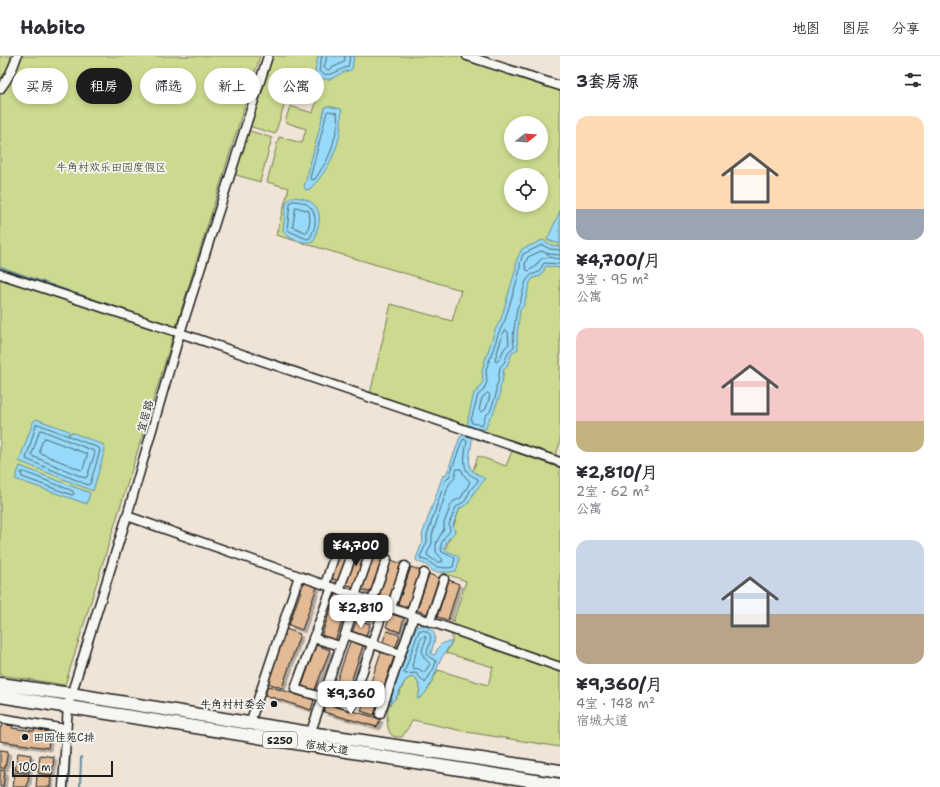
<!DOCTYPE html>
<html lang="zh">
<head>
<meta charset="utf-8">
<style>
	:root { --surface:#fff; --page:#f7f7f7; --text:#2b2b33; --muted:#7c7c81; --line:#e1e1e2; --accent:#1c1c1c }
	body { margin:0; font-family:"Shantell Sans","LXGW WenKai TC",sans-serif; background:var(--page); color:var(--text); height:100vh; display:flex; flex-direction:column; font-size:15px; white-space:nowrap }
	* { box-sizing:border-box; margin:0 }
	p { font-size:13px; color:var(--muted) }
	.icon { flex:none; width:22px; height:22px; fill:none; stroke:currentColor; stroke-width:2; stroke-linecap:round; stroke-linejoin:round }
	.map { position:relative; flex:1; overflow:hidden }
	.details { display:flex; flex-direction:column; background:var(--surface); width:380px }
	.details>* { flex:none }
	.top-card { position:absolute; left:12px; top:12px; width:380px; height:36px; display:flex; gap:8px }
	.needle { width:26px; rotate:73deg }
	.fabs { position:absolute; left:504px; top:60px; display:grid; gap:8px }
	.fabs a { display:grid; place-items:center; width:44px; height:44px; border-radius:50%; background:var(--surface); box-shadow:0 2px 6px #0003; font-size:20px }
	.scale { position:absolute; left:12px; bottom:10px; width:101px; box-sizing:border-box; padding-left:4px; border:2px solid #1c1c1c; border-top:0; font-size:11px; line-height:14px; white-space:nowrap; color:#1c1c1c; -webkit-text-stroke:3px #f6f6f2; paint-order:stroke }
	.price { position:absolute; translate:-50% -34px; padding:0 9px; border-radius:8px; background:#fff; color:#222; font-size:13px; line-height:26px; filter:drop-shadow(0 1px 2px #0008) }
	.price::after { content:''; position:absolute; left:50%; top:24px; width:12px; height:9px; margin-left:-6px; background:inherit; clip-path:polygon(0 0,100% 0,50% 100%) }
	.price.current { background:var(--accent); color:#fff }
	ul { padding:0; list-style:none }
	li { display:grid; align-content:center; gap:8px; height:212px; padding:0 16px }
	li span { display:grid; place-items:center; height:124px; border-radius:12px; color:#555 }
	li>.icon { margin-inline-start:auto }
	span .icon { width:72px; height:72px; fill:#fffc; stroke-width:1 }
	li b { font-size:17px }
	h2 { display:flex; justify-content:space-between; align-items:center; height:48px; padding:0 16px; font-size:17px }
	.pill { padding:0 14px; border-radius:18px; background:var(--surface); box-shadow:0 2px 6px #0003; font-size:14px; line-height:36px }
	.pill.current { background:var(--accent); color:#fff }
	header { display:flex; align-items:center; gap:24px; box-sizing:border-box; height:56px; padding:0 20px; background:var(--surface); border-bottom:1px solid var(--line) }
	header strong { font-size:19px }
	nav { display:flex; gap:22px; margin-inline-start:auto; font-size:14px }
	main { display:flex; flex:1; min-height:0 }
	.map>svg:first-child { display:block }
	.green { fill:#cbda8e; stroke:#747b55; fill-rule:evenodd }
	.water { fill:#97daf9; stroke:#668ea1 }
	.lines { fill:none; stroke-linecap:round; stroke-linejoin:round }
	.shore { stroke:#4d6874; stroke-width:1 }
	.stream { stroke:#668ea1; stroke-width:2 }
	.building { fill:#e3ba94; stroke:#1c1c1c; filter:url(#shadow) }
	.minor-casing { stroke:#1c1c1c; stroke-width:11 }
	.primary-casing { stroke:#1c1c1c; stroke-width:15 }
	.minor { stroke:#f6f6f2; stroke-width:8 }
	.primary { stroke:#f6f6f2; stroke-width:12 }
	.poi-dot { fill:#1c1c1c; stroke:#f6f6f2; stroke-width:1.5 }
	.labels { text-anchor:middle; stroke-width:3.5; stroke-linejoin:round; paint-order:stroke }
	.shield { fill:#f6f6f2; stroke:#5d5d5c; stroke-width:1 }
	.shield-label { font-size:10px; font-weight:bold; fill:#1c1c1c }
	.park-label { font-size:11px; fill:#51553e; stroke:#f6f6f2 }
	.street-label { font-size:11px; fill:#1c1c1c; stroke:#f6f6f2 }
	.poi-label { font-size:11px; fill:#1c1c1c; stroke:#f6f6f2; text-anchor:end }
</style>
</head>
<body>
<header>
<strong>Habito</strong>
<nav><a>地图</a><a>图层</a><a>分享</a></nav>
</header>
<main>
<div class="map">
<svg width="560" height="731" viewBox="0 0 560 731">
	<defs>
		<filter id="shadow"><feDropShadow dx="3" dy="3" stdDeviation="0" flood-color="#0004"/></filter>
	</defs>
	<rect width="100%" height="100%" fill="#f0e4d6"/>
	<filter id="ink" filterUnits="userSpaceOnUse"><feTurbulence type="fractalNoise" baseFrequency=".025" numOctaves="2"/><feDisplacementMap in="SourceGraphic" scale="8" xChannelSelector="R" yChannelSelector="G"/><feConvolveMatrix kernelMatrix="1 2 1 2 8 2 1 2 1" color-interpolation-filters="sRGB"/></filter>
	<g filter="url(#ink)">
		<path class="green" d="M0,0H260L65,629L0,619Z
			M271,0H459L560,32V387L555,401L370,338L391,248L452,265L461,234L276,179L289,132L267,126L279,81L302,87L306,73L285,66L290,50L313,57L320,30L293,22L275,78L249,70ZM511,67H541V97H511ZM511,119H541V149H511Z
			M247,74L272,82L260,126L233,118Z
			M512,395L560,412V691L467,676L413,664L402,681C400,681 395,681 393,680C386,677 386,656 389,650C391,646 396,642 399,638C404,630 403,622 414,621C421,629 420,634 418,643L426,636L438,614L488,629L493,611L446,597L452,586V569L466,525L438,515L478,400L506,410Z"/>
		<path class="water" d="M318,0H354L352,13C348,16 344,15 340,18C329,24 327,26 316,19L315,14Z
			M328,50L341,53L342,56C340,61 342,65 341,71C338,95 327,116 310,133L306,134L304,131L306,124L324,55L325,51Z
			M291,141C310,141 324,151 318,171C316,176 316,181 313,186C305,188 287,183 283,175L286,147Z
			M560,155V188L547,184Z
			M543,184L551,189L560,190V212L546,210L541,220L533,222L530,227L524,249L520,254L517,280L518,293L512,297L507,310L504,313L502,328L500,331V339L493,358L490,361L486,372L484,373H477L468,369V363L474,337L479,333L483,325L482,314L495,274L501,263L516,212V205L522,193Z
			M36,363L69,375L68,379H70L71,376L104,389L105,394L93,435L19,405L33,366Z
			M464,379L472,382C472,392 467,403 471,414L485,423L475,435L468,448L460,452L453,469L455,476C450,481 446,485 444,493C457,502 463,495 456,515C451,516 437,517 433,515C430,513 429,510 426,509C423,507 420,507 417,505L416,503L423,484L422,479L443,419L446,420L460,381Z
			M20,410L90,437L87,448L15,423Z
			M422,569C441,576 434,583 431,598L435,599C438,590 442,585 452,586C448,592 443,599 440,605C436,615 428,641 417,643C421,634 421,629 414,621C404,622 404,628 399,636C397,641 393,645 389,649L412,581L417,571Z"/>
		<g class="lines">
			<path class="shore" d="M322,0L319,15C329,24 338,13 348,11L350,0
				M327,0L324,12L328,14L344,6L345,0
				M329,55L337,57L338,69L331,95L326,106L315,123L312,124L310,122L327,56Z
				M292,145C316,144 320,165 310,182L307,183L287,174L290,148Z
				M296,151L309,155L310,165L307,177L293,171Z
				M560,194L550,193L542,189L523,198L520,207V214L505,264L499,276L486,314L487,326L483,335L478,339L471,364L472,367L482,369L486,359L490,356L496,339V331L498,326L500,311L504,307L509,295L514,291L513,280L517,252L520,246L526,225L531,219L539,216L544,207L560,208
				M560,199L549,198L541,195L528,201L525,208L526,213L528,215L535,211L539,205L543,202L548,201L560,203
				M506,274L508,276L509,288L504,293L499,304L496,306L495,303L503,278Z
				M488,337L490,339L486,353L481,356L479,354L482,342Z
				M38,368L99,392L100,395L90,428L88,429L26,403L36,369Z
				M41,374L94,395L95,397L87,421L85,422L32,400V398L39,376Z
				M45,382L87,398V400L83,413L81,414L40,397C39,393 42,384 45,382Z
				M464,383L467,385C466,393 462,407 467,415C469,419 474,421 478,423V425L471,433L465,445L456,451L449,468L450,475C445,480 438,488 442,496L455,502L453,511C448,513 441,511 436,511L428,505L421,503L420,501L427,486V479L445,425L449,421L461,388Z
				M457,413H461L464,419L470,426L461,442L454,445L451,449L444,467V473L436,487V496L443,504L442,506H437L428,500L427,498L432,487V479L449,428L454,423Z
				M24,416L73,435L74,438L72,439L22,421L21,417Z
				M420,574C438,575 428,588 427,598L429,601L436,605L434,612L425,627L416,617L406,618L404,617L416,583Z
				M425,580L426,583C421,596 420,598 430,608L424,617L419,613L413,612L412,610L420,584L423,581Z"/>
			<path class="stream" d="M0,211L68,235
				M77,238L150,263
				M68,731L70,698
				M80,731L81,701"/>
		</g>
		<path class="building" d="M341,485L352,488L339,525L329,521Z
			M357,491L367,495L355,531L344,528Z
			M373,497L384,501L371,537L361,533Z
			M391,504L402,508L390,544L379,540Z
			M411,511L421,515L409,551L398,548Z
			M429,518L439,522L427,558L417,554Z
			M449,524L459,528L448,564L437,561Z
			M304,526L317,531L302,574L289,569Z
			M336,538L350,543L335,585L321,581Z
			M362,547L375,552L370,565L357,561Z
			M391,558L404,562L400,576L386,571Z
			M357,564L370,568L365,582L352,577Z
			M286,573L300,578L282,632L268,627Z
			M387,575L400,579L395,593L382,588Z
			M351,583L364,587L344,646L331,642Z
			M316,589L330,594L314,636L301,632Z
			M381,596L394,601L374,659L361,655Z
			M268,630L314,644L311,654L265,639Z
			M326,647L380,663L377,671L324,656Z
			M3,668L13,670L12,672L34,675L35,673L46,675L45,677H50L48,692L0,685V671H2Z
			M0,694L8,695L5,712H0Z
			M18,697L31,699L29,716L15,714Z
			M40,699L54,701L52,719L38,717Z
			M0,714L5,715L3,731H0Z
			M15,716L29,718L27,731H13Z
			M37,719L51,721L50,731H36Z"/>
		<g class="lines">
			<defs>
				<path id="minor" d="M467,0L560,30
					M0,33C9,22 13,13 17,0
					M0,218L180,277L560,406
					M127,460L560,611
					M325,529L339,485
					M332,531L295,633L351,650L385,550
					M339,534L355,491
					M355,540L370,497
					M372,545L387,503
					M391,552L405,510
					M410,559L424,517
					M430,565L444,523
					M345,578L401,598
					M313,582L340,590
					M380,658L414,560
					M0,662L66,673
					M250,667L299,520
					M309,681L358,541
					M63,731L68,649L127,460L180,277L268,0"/>
				<path id="primary" d="M0,628L71,638L310,677L560,715
					M0,640L560,729"/>
			</defs>
			<use href="#minor" class="minor-casing"/>
			<use href="#primary" class="primary-casing"/>
			<use href="#minor" class="minor"/>
			<use href="#primary" class="primary"/>
		</g>
	</g>
	<g class="poi-dot">
		<circle cx="274" cy="648" r="4"/>
		<circle cx="25" cy="681" r="4"/>
	</g>
	<g class="labels">
		<rect class="shield" x="263" y="676" width="34" height="16" rx="3"/>
		<g class="shield-label">
			<text x="280" y="688">S250</text>
		</g>
		<g class="park-label">
			<text x="111" y="115">牛角村欢乐田园度假区</text>
		</g>
		<g class="street-label">
			<text transform="translate(145 360) rotate(-74)" y="4">宜居路</text>
			<text transform="translate(327 691) rotate(9)" y="4">宿城大道</text>
		</g>
		<g class="poi-label">
			<text x="266" y="652">牛角村村委会</text>
			<text x="33" y="685" text-anchor="start">田园佳苑C排</text>
		</g>
	</g>
</svg>
<div class="fabs">
<a><svg class="needle" viewBox="-14 -14 28 28"><path d="M0-13l5 13h-10z" fill="#e53935"/><path d="M0 13l5-13h-10z" fill="#7c7c81"/></svg></a>
<a><svg class="icon" aria-label="locate" viewBox="0 0 24 24"><circle cx="12" cy="12" r="6"/><path d="M12 2v4M12 18v4M2 12h4M18 12h4"/></svg></a>
</div>
<div class="scale">100 m</div>
<b class="price current" style="left:356px;top:511px">¥4,700</b>
<b class="price" style="left:361px;top:573px">¥2,810</b>
<b class="price" style="left:351px;top:659px">¥9,360</b>
<div class="top-card">
<a class="pill">买房</a>
<a class="pill current">租房</a>
<a class="pill">筛选</a>
<a class="pill">新上</a>
<a class="pill">公寓</a>
</div>
</div>
<section class="details">
<h2>3套房源<svg class="icon" aria-label="filters" viewBox="0 0 24 24"><path d="M4 7h16M4 17h16"/><circle cx="9" cy="7" r="2"/><circle cx="15" cy="17" r="2"/></svg></h2>
<ul>
<li><span style="background:linear-gradient(#ffd9b3 75%,#9aa5b1 0)"><svg class="icon" aria-label="home" viewBox="0 0 24 24"><path d="M3 11l9-7 9 7M6 9v11h12V9"/></svg></span><div><b>¥4,700/月</b><p>3室 · 95 m²</p><p>公寓</p></div></li>
<li><span style="background:linear-gradient(#f6c9c9 75%,#c2b280 0)"><svg class="icon" aria-label="home" viewBox="0 0 24 24"><path d="M3 11l9-7 9 7M6 9v11h12V9"/></svg></span><div><b>¥2,810/月</b><p>2室 · 62 m²</p><p>公寓</p></div></li>
<li><span style="background:linear-gradient(#c9d6e8 60%,#b9a48a 0)"><svg class="icon" aria-label="home" viewBox="0 0 24 24"><path d="M3 11l9-7 9 7M6 9v11h12V9"/></svg></span><div><b>¥9,360/月</b><p>4室 · 148 m²</p><p>宿城大道</p></div></li>
</ul>
</section>
</main>
</body>
</html>
